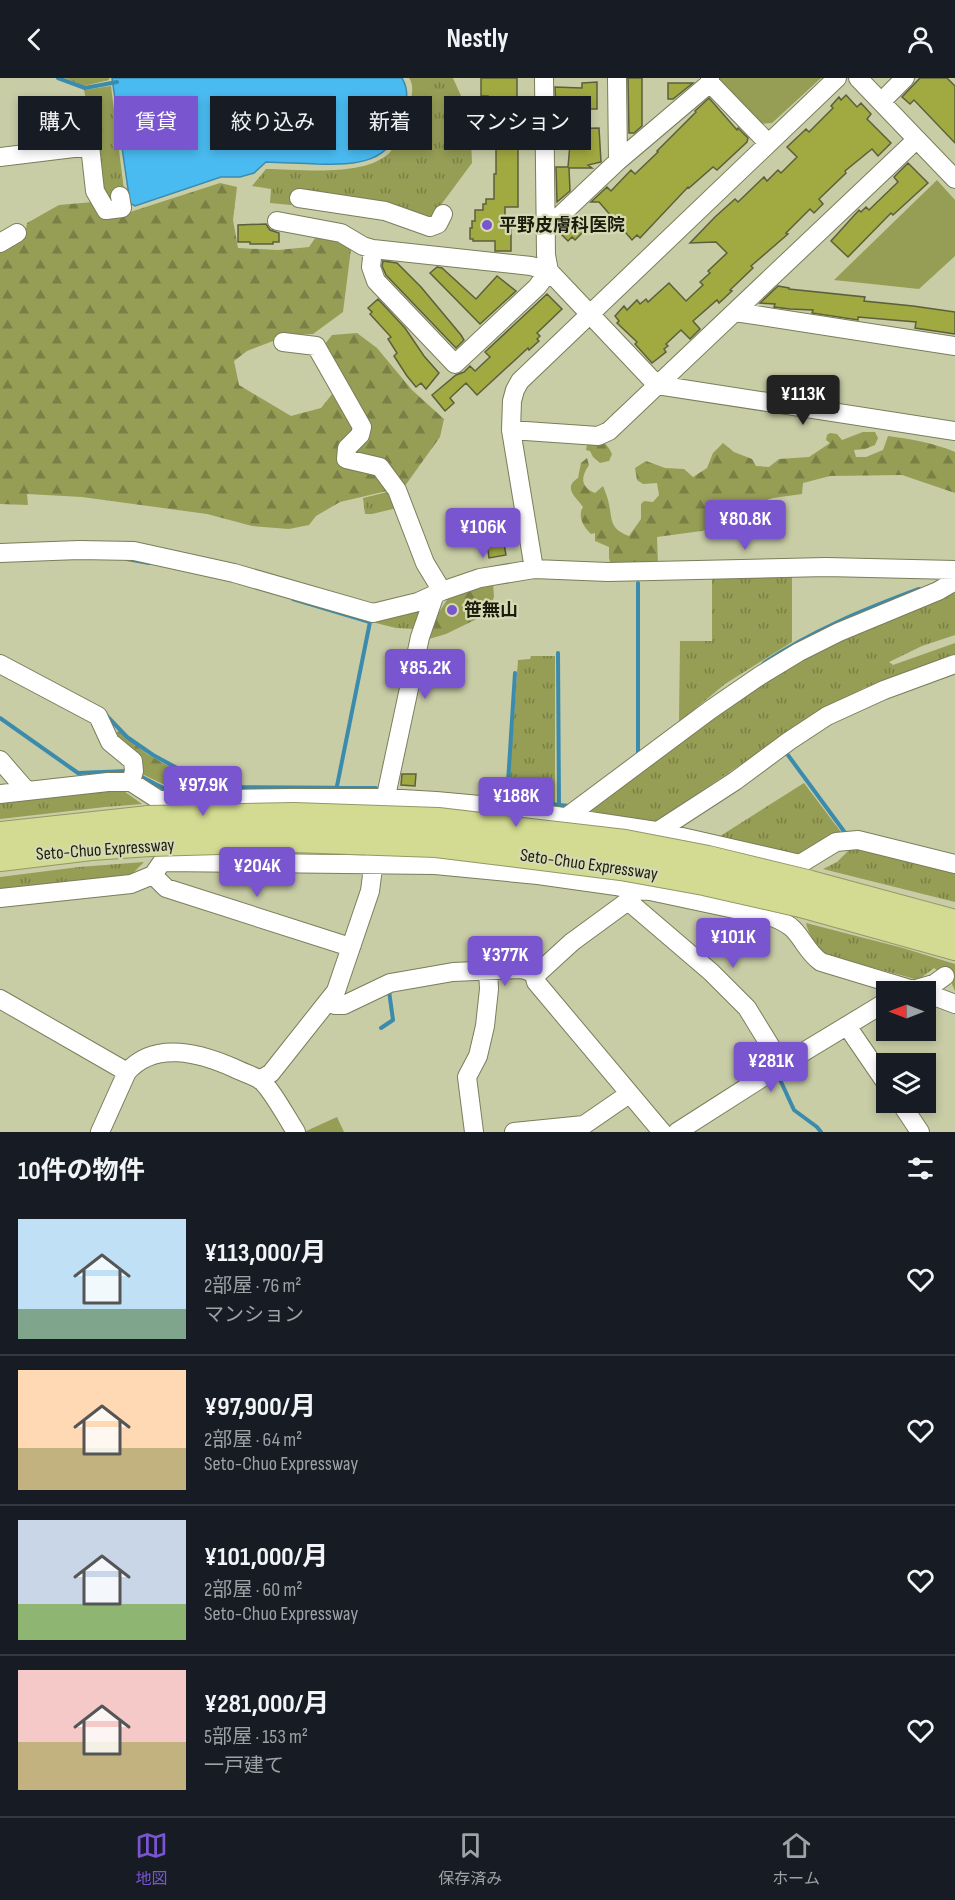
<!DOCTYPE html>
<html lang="ja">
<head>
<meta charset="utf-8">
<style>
	:root { --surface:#171b24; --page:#242831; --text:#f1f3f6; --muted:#9ea1a6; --line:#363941; --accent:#7955cf }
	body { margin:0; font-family:"Sofia Sans Condensed","Noto Sans JP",sans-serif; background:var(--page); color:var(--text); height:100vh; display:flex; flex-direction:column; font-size:22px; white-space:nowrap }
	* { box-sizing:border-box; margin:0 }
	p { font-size:20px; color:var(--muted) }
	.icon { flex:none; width:33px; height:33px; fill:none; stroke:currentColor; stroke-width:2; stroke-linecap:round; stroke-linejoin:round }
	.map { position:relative; height:1054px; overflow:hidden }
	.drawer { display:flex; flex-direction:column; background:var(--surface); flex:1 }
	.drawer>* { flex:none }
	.hud { position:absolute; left:18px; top:18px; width:600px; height:54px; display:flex; gap:12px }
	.needle { width:39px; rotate:270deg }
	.controls { position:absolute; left:876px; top:903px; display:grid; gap:12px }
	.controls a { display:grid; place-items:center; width:60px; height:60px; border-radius:0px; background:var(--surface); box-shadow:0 3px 9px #0003; font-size:30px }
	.price { position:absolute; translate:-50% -51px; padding:0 14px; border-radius:6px; background:var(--accent); color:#fff; font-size:20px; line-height:39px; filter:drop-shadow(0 2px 3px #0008) }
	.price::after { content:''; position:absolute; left:50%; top:36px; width:18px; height:14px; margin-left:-9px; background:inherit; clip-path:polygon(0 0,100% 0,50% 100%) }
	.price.active { background:#222; color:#fff }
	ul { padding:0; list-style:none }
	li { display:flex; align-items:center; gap:18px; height:150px; padding:0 18px }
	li+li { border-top:2px solid var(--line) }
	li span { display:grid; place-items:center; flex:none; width:168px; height:120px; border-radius:0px; color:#555 }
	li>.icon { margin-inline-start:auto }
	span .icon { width:72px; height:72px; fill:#fffc; stroke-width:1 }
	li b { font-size:26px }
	h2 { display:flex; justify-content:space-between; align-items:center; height:72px; padding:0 18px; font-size:26px }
	.tag { padding:0 21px; border-radius:0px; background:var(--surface); box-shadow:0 3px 9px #0003; font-size:21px; line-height:54px }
	.tag.active { background:var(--accent); color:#fff }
	header { display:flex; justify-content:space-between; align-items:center; height:78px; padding:0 18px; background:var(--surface); font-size:27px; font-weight:700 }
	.dock { display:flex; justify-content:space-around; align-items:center; height:84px; border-top:2px solid var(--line); background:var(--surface); font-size:16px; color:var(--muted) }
	.dock a { display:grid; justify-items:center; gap:3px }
	.dock .active { color:var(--accent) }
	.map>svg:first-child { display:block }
	.grass { fill:url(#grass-tufts) }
	.forest { fill:url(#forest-firs) }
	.park { fill:#969d55 }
	.water { fill:#4abbf1; stroke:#3c8bad; stroke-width:1.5 }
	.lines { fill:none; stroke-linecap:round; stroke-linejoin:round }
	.stream { stroke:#3c8bad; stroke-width:4 }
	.building { fill:#a1a941; stroke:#5c5f3c; stroke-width:1.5 }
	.minor-casing { stroke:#7a7e5a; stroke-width:20 }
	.highway-casing { stroke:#939864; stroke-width:28 }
	.minor { stroke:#fff; stroke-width:18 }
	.highway { stroke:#d3db92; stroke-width:26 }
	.highway-bridge-casing { stroke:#939864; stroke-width:28; stroke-linecap:butt }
	.highway-bridge { stroke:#d3db92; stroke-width:26 }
	.poi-dot { fill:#7955cf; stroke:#d5dab2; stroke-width:2 }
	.labels { text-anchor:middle; stroke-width:4.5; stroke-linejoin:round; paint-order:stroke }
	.poi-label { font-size:18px; font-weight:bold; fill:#1b1c0e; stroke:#d5dab2; text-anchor:start }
	.street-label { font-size:18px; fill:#1b1c0e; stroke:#d5dab2 }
</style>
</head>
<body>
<header><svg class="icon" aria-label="back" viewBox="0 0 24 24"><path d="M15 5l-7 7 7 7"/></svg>Nestly<svg class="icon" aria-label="person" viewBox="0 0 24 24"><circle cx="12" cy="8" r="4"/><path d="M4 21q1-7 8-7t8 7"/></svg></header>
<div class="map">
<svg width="955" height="1054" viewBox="0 0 955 1054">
	<defs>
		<pattern id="grass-tufts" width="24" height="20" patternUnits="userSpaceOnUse" patternTransform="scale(1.5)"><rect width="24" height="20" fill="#969d55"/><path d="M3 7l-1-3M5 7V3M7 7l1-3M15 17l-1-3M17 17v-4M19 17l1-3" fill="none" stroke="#7a7f45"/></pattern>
		<pattern id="forest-firs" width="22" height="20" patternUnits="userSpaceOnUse" patternTransform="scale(1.5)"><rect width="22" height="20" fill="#969d55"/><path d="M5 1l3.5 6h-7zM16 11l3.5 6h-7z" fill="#7a7f45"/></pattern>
	</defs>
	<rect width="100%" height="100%" fill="#c8cda6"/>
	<path class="grass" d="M409,0H453L470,38L472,85L429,143L388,128L294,113L291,127L270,125L271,111L252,108L266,91C299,91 368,100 391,73C399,63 403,48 407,35C410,25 416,9 409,0Z
		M111,8L126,128L117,127L99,114L95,65L84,12Z
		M392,413L401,429L372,436H365L363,420Z
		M722,497L792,498V564L725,606L679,644L680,563H712V501Z
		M955,515V557L922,568L889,584L893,587L955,565V576L864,610L811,639L651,747L584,734L675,666L812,572L945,517Z
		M418,530L422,536L415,551L396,550L376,545V539Z
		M531,578H555V725L508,718L518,582L530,581Z
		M804,705L844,758L803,779L714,762Z
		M121,711L142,726L105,729L0,741V723Z
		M856,768L955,793V824L823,791L837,784L851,770Z
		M144,784L132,796L120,801L0,816V799L79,789Z
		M806,845L903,870L955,886V913L952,906V903L934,890L922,899L915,901L826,877C817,868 808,856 806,845Z"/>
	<path class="forest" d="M65,0H109V2L84,8Z
		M220,105L237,109L233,142L238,170L278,172L309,169L318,156L341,162L351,171L343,234L313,256L289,257L247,273L234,283L239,307L291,338L321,330L337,310L359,348L342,370L377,394L391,412L340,424L316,438L309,447L289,451L252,448L207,436L82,419L27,416L28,427L0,426V171L25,156L27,145L59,127L93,124L98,137L127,135Z
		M357,255L377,270L412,312L444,341L440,359L402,412L351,381L364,358L321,271L332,257Z
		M863,354H875L878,360L875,367L865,371L854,372L856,379H866L883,372L888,358C911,361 934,365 955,374V415L902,397L830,398L803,405L802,416L773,420L715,438L716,451L657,459L658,487L611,488L609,480V469L595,463V455L591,456C584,449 577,439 583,429C577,420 562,410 578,400L581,385L587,380L589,387C580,400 581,409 595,415L603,408C605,413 607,418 608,422C613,441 608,450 629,458L641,441V426L644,423L653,424L659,417L657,405L643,406L637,402L635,390L646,383L665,390L684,391L693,399L707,390L713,375L723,365L734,374L752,381L756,388L769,389L779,381L809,379L830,365L826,362L827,357L830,355L837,356L842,362Z
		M591,362C603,361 607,366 612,376L609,383L600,385L593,379L590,373L586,372L587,366Z
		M493,504L494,519L487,536L446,556L429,561L437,537L449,519Z
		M118,653L147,676L204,708H167L142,696L113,658Z"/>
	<path class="park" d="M717,0H821L772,45L759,46Z
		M937,102L955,122V178L919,211L834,202Z
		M337,1039L344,1054H304Z"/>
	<path class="water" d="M112,0H402C410,13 406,26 403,40C392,86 357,87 317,86C300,85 283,85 266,84L254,95L240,99H221L135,128L130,125Z"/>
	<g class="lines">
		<path class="stream" d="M58,0L85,10L117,4
			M127,481L149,485
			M638,505V676
			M293,521L370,544L337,708
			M558,575L559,728
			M764,585C811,553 865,531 919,511
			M105,636L127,659L153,677L212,709
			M0,640L78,695L128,693
			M785,673L846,756
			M138,697L167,712L212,709L376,710
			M488,719L569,728
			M507,720L515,595
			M381,950L393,942L389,913
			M777,995L794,1032L817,1049L821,1054"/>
	</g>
	<path class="building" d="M481,0H517V49H522V62H518V129H505V151H511V173H495V163H473V161H470V150H472V143H475V132H483V126H486V121H494V96H496V39H488V18H481Z
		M628,0H642V48L634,55H629Z
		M920,0H947L955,8V65L914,22L910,26L902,19Z
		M597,4V31H556L555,9L582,10V5Z
		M668,5H693L673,21H668Z
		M846,17L857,29L861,25L871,36L867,41L891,65L878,78L872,71L845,93L846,95L819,121L823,126L814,135L810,131L786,155L788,156L751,188L753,190L730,212L732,213L719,225L717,222L693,243L700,251L690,261L681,252L666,266L668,268L664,271L666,274L652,285L635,266L637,264L617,245L619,243L615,238L624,228L627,232L637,222L640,226L646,221L648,224L669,205L686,223L703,207L700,204L710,195L708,193L727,175L716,164L690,165L715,139L735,121L738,124L764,99L767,103L778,92L781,95L797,79L787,69L806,51L809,54L833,30L831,28L839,19L841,22Z
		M709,20L737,52L738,50L748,60L747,64L717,92L713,89L689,110L688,109L640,160L637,157L632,162L599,124H591L607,109L611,113L631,92L635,96L658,74L657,73L696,34L695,33Z
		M599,50L601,84L588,87L592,90H569L570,113L557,124L556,89H568L570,66H556V51Z
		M908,85L928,105L893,137L891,135L848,179L831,163L859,132L861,134L866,129L869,132L898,104L894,99Z
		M573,144L583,154L575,162L572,159L568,163L559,154Z
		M266,146L270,152L279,155V164H273V166H250V164H238V147Z
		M383,183L397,185L421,209L461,257L464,262L456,270L386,197L382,188Z
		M437,189L442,190L476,221L497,198L516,213L480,246L430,195Z
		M778,208L789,210V211L865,219L864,223L913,228L955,234V256L915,250L916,244L858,239V242L812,235L813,232L790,231L774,229L775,226L760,225Z
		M547,216L562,231L537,255L540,258L537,261L539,263L529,272L528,270L477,317L466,305L450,320L454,325L445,333L432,317L456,297L464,294L470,288L475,293L490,279L485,274Z
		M378,221L405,250L424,278L439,295L426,311L421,305L416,309L407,298L394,278L397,275L388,261L391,259L370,236L372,234L368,230Z
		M502,455L506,477L489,480L486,458Z
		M402,696H416L415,708L401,707Z"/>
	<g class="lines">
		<defs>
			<path id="minor" d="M544,0L546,177L549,193L657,307L955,353
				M617,0L618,83
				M710,0V5L768,65
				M858,0L955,101
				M881,24L905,0
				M0,79L90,68L95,113L106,132L122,130L120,118
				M299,120L385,133L430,149L438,146L443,136
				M277,143L341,155L363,168L373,171L531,188L549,193L537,209L455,286L376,203L371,189L373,171
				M547,150L618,83L710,5
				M0,165L17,155
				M735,234L955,268
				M283,264L316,268L362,349L360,357L347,370L346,381L380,389L397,412L425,485L442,513
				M511,352L598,358L609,353L916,62
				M0,475L79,472L134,473L234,495L373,535L418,524L442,513L480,500L534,491L608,494L826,489L955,492
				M534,491L511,352L512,323L515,312L520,303L837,0
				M0,586L98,638L110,664L133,683L134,693L131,704
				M0,682L26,712
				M0,716L108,704H131L159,722L293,720H385L436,723L491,728L656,753L800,786L836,764L858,762L955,786
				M383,732L420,559L435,516
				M568,738L710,632L761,597L799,574L839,554L938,513L950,506L951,492
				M656,759L658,753L735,703L789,663L827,638L884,612L955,586
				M153,797L166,810L344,867H352
				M638,804L628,823L711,894L747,930L782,987
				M0,820L131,806L153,797L162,784L435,787L538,797L616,808L635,812L650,813L772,839C780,842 787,845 793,851C804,862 807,874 821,884L920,914
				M537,896L572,864L628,823
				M909,913L934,906L945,898
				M926,915L955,926
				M0,921L127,994
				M329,924L335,927H344L390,905L453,894L522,891L537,896L535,900L536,904L662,1054
				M847,948L886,1005
				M260,1002L271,995L336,913L370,813L375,774
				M900,1024L920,1054
				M100,1054L127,994C155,962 200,975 234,990C242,994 251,997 259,1001C270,1008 288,1042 296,1054
				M474,1054L467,999L478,978L485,948L489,911L488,892
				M514,1054L584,1047L629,1016
				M677,1054L782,987L886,924"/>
			<path id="highway" d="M0,757L149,741
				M0,780L91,769L150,765
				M807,805L955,845
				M801,826L955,869"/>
		</defs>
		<use href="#minor" class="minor-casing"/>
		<use href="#highway" class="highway-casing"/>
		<use href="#minor" class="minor"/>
		<use href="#highway" class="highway"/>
		<defs>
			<path id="highway-bridge" d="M149,741L294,738L438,743L625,765L708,781L807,805
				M150,765L293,761L436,766L621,789L704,804L801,826"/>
		</defs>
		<use href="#highway-bridge" class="highway-bridge-casing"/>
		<use href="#highway-bridge" class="highway-bridge"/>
	</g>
	<g class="poi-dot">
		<circle cx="487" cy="147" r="6"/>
		<circle cx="452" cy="532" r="6"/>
	</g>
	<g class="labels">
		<g class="poi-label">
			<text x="499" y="153">平野皮膚科医院</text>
			<text x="464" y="538">笹無山</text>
		</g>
		<g class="street-label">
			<text transform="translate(105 771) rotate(-4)" y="6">Seto-Chuo Expressway</text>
			<text transform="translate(589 786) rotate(8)" y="6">Seto-Chuo Expressway</text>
		</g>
	</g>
</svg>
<div class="controls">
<a><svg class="needle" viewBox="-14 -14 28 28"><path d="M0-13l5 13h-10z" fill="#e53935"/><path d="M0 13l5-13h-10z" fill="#9ea1a6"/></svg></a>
<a><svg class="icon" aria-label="layers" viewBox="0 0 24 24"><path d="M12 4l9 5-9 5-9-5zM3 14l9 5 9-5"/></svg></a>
</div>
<b class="price active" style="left:803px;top:348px">¥113K</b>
<b class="price" style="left:745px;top:473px">¥80.8K</b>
<b class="price" style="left:483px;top:481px">¥106K</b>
<b class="price" style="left:425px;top:622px">¥85.2K</b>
<b class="price" style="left:203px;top:739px">¥97.9K</b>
<b class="price" style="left:516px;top:750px">¥188K</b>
<b class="price" style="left:257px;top:820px">¥204K</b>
<b class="price" style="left:733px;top:891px">¥101K</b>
<b class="price" style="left:505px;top:909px">¥377K</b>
<b class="price" style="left:771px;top:1015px">¥281K</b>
<div class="hud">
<a class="tag">購入</a>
<a class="tag active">賃貸</a>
<a class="tag">絞り込み</a>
<a class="tag">新着</a>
<a class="tag">マンション</a>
</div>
</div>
<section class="drawer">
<h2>10件の物件<svg class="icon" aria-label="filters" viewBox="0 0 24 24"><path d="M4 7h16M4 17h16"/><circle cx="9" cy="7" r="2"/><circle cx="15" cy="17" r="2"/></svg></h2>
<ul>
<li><span style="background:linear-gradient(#bfe0f5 75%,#7fa58c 0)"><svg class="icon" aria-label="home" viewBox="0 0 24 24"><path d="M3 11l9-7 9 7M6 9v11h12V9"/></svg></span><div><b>¥113,000/月</b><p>2部屋 · 76 m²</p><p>マンション</p></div><svg class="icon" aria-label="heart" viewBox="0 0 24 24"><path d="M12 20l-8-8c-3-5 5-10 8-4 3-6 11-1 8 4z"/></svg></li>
<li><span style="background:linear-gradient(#ffd9b3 65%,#c2b280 0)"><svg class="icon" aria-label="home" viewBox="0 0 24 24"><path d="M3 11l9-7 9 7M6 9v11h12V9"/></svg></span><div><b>¥97,900/月</b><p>2部屋 · 64 m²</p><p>Seto-Chuo Expressway</p></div><svg class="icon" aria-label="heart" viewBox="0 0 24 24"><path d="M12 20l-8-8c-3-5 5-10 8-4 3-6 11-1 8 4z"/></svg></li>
<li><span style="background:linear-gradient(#c9d6e8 70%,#8fb573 0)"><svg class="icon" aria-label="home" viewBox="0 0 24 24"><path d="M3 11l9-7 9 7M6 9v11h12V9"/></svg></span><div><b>¥101,000/月</b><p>2部屋 · 60 m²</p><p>Seto-Chuo Expressway</p></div><svg class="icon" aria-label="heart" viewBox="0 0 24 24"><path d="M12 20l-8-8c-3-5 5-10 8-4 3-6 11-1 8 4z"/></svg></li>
<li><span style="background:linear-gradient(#f6c9c9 60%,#c2b280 0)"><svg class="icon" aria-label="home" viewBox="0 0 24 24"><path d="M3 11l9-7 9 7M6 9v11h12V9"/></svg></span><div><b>¥281,000/月</b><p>5部屋 · 153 m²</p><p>一戸建て</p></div><svg class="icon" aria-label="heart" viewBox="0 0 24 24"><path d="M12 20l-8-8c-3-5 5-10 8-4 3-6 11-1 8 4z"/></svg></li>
</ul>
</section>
<nav class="dock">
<a class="active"><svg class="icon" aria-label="map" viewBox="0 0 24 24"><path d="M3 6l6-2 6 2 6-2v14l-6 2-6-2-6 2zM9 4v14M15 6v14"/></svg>地図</a>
<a><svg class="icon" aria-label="saved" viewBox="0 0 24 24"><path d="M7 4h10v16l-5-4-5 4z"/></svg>保存済み</a>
<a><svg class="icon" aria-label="home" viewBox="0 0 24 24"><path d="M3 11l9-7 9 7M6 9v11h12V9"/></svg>ホーム</a>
</nav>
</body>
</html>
